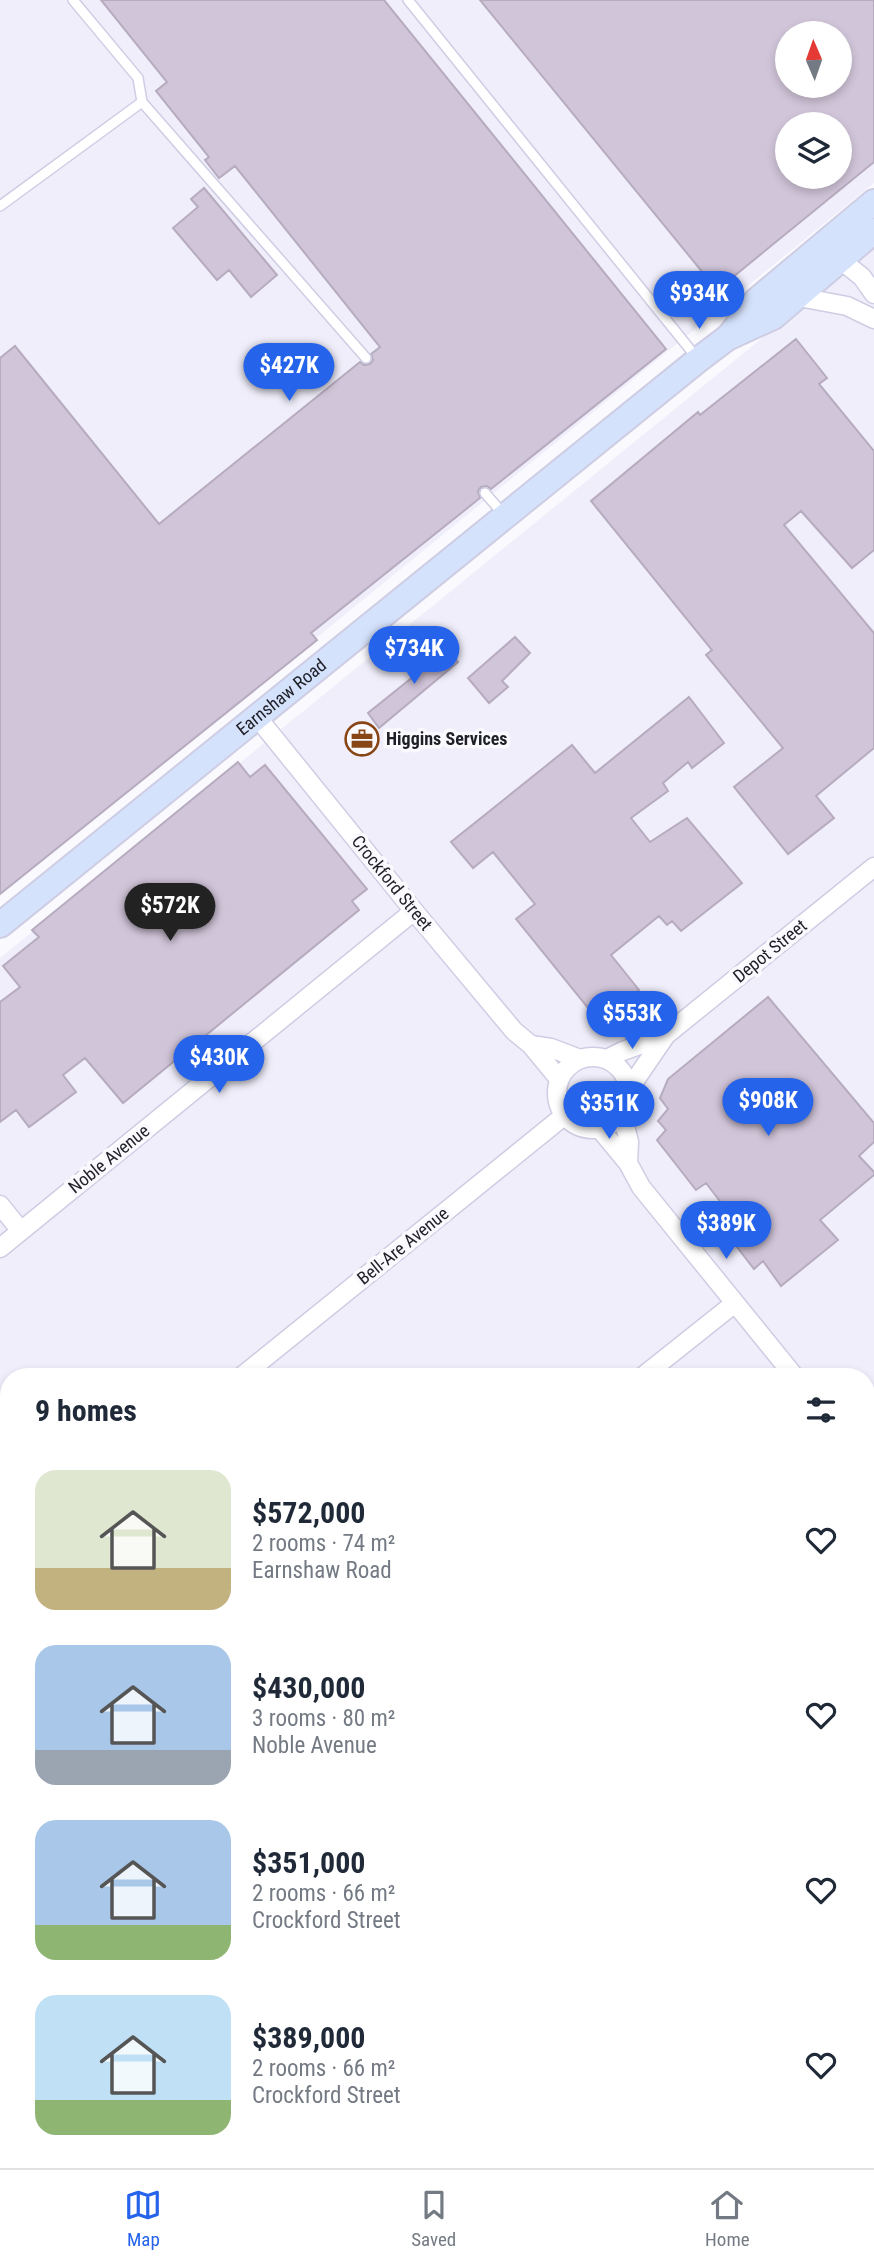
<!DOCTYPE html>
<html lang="en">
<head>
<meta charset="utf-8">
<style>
	:root { --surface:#fff; --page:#f2f2f3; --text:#1f2937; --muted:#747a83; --line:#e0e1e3; --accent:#2563eb }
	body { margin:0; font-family:"Roboto Condensed",sans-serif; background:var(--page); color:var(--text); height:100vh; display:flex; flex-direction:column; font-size:26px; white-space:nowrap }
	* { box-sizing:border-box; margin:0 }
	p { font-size:23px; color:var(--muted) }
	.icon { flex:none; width:38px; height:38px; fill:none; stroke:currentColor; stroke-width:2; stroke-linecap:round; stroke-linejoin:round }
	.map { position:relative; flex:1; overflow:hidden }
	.sheet { position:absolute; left:0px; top:1368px; width:875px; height:800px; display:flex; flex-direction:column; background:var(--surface); border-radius:28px 28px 0 0; box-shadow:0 4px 10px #0003 }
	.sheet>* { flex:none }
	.needle { width:46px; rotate:358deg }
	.fabs { position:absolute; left:775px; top:21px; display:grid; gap:14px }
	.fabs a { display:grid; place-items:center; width:77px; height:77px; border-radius:50%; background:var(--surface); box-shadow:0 4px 10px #0003; font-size:35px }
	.price { position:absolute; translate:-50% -60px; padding:0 16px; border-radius:24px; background:var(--accent); color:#fff; font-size:23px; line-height:46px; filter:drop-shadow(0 2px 4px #0008) }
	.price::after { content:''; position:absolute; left:50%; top:42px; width:21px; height:16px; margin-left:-10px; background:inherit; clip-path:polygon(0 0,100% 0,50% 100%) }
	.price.current { background:#222; color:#fff }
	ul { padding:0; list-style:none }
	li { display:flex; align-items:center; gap:21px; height:175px; padding:0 35px }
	li span { display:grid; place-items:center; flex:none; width:196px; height:140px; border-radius:21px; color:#555 }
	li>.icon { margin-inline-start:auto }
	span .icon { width:84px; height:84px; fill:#fffc; stroke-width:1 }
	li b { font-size:30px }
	h2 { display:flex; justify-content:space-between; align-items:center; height:84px; padding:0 35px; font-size:30px }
	.tab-bar { display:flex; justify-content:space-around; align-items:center; height:98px; border-top:2px solid var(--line); background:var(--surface); font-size:19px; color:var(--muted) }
	.tab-bar a { display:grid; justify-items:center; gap:4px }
	.tab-bar .current { color:var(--accent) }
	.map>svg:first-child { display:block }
	.built { fill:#efeefa; fill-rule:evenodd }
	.green { fill:#f1d8e9 }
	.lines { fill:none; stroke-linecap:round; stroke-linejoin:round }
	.stream { stroke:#8db6d1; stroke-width:5 }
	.building { fill:#d1c5d9; stroke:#b7abbf; stroke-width:2; fill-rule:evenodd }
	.lane-casing { stroke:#cecde4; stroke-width:12 }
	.street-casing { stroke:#cecde4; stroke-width:21 }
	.secondary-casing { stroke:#cecde4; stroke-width:28 }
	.lane { stroke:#fff; stroke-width:9 }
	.street { stroke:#fff; stroke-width:18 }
	.secondary { stroke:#d5e2fb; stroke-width:24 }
	.labels { text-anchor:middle; stroke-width:7; stroke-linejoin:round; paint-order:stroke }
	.street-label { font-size:18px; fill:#1f1f27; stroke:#fafafe }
	.poi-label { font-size:18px; font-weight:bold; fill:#1f1f27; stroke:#fafafe; text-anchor:start }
</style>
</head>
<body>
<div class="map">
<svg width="874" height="2168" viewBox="0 0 874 2168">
	<rect width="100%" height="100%" fill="#fafafe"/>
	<path class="built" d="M0,0H874V183L0,896ZM788,33H840V86H788ZM788,124H840V177H788Z
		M874,247V2168H841L824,2160H866V1377H9V1786L0,1779V958Z"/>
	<path class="green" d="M0,1779L9,1786V1871L0,1866Z
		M332,2160H824L841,2168H420L404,2160L399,2168H349Z"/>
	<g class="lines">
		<path class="stream" d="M0,1822L9,1828
			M530,2160L543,2168"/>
	</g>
	<path class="building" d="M101,0H384L666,349L491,489L487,486L481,487L478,491L480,498L311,633L317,640L0,894V358L15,346L159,524L360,362L364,365L370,364L373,360L371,354L380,347L235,166L219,178L205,160L209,157L156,91L167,82Z
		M480,0H874V162L717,290ZM788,33H840V86H788ZM788,124H840V177H788Z
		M204,188L277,275L251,297L229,270L217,280L173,228L198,207L191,199Z
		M796,339L827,378L819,384L874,451V550L852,568L801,511L784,525L874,633V748L816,796L834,818L788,854L734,787L783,748L706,655L712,650L591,501L698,412L700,415Z
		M515,637L530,653L502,681L508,687L489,703L468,678Z
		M445,644L458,662L379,728L368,713L429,664L426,659Z
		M689,697L724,743L692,768L688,762L663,783L668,791L631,818L650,842L687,818L742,883L681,931L672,921L667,925L659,916L611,955L639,990L616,1008L611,1002L601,1010L599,1008L592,1013L516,919L535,904L493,852L473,868L451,842L572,745L595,773Z
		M238,762L250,777L265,765L367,889L352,901L359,910L123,1103L85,1058L63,1075L76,1092L29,1127L16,1110L0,1122V1002L20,987L3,966L39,937L32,930Z
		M768,997L874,1123V1142L859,1156L874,1172V1175L820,1220L838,1240L781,1286L763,1261L754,1269L727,1234L738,1225L706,1183L696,1190L657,1140L666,1130L658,1121L668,1109L660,1098L668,1079Z"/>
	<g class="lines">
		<defs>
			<path id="lane" d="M73,0L138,78L142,102L366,358
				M408,0L697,358
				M0,206L142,102
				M485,493L505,516
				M866,1624L874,1617
				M866,2149L874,2143"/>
			<path id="street" d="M832,253L862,277L874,294
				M799,297L847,306L874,319
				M257,717L414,911L514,1031L531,1045L559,1079
				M531,1045L551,1048L580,1059
				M557 1093a36 36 0 1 1 72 0a36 36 0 1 1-72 0Z
				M607,1059L623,1051L666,1035
				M629,1089L666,1035L874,867
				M622,1114L629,1142L628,1163
				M599,1128L628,1163L641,1187L795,1377
				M0,1205L21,1231
				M0,1248L414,911
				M241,1377L565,1115
				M642,1377L735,1303
				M866,1465L874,1475
				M0,1584L9,1572
				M0,1906L9,1912
				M0,2133L9,2117"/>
			<g id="secondary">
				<path d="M730,335L757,300L874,202"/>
				<path id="s1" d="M0,925L698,360L727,338L773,317L874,231"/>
			</g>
		</defs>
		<use href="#lane" class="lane-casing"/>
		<use href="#street" class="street-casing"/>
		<use href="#secondary" class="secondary-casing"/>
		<use href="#lane" class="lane"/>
		<use href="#street" class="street"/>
		<use href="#secondary" class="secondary"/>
	</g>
	<defs>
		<symbol id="office-ring" viewBox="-11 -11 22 22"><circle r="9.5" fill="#fafafe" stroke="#884515" stroke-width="1.5"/><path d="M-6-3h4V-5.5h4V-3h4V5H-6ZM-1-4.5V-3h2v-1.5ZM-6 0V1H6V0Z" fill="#884515"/></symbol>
	</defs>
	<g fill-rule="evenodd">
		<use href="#office-ring" x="343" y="720" width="38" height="38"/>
	</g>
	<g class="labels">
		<g class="street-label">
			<text dy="6" stroke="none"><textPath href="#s1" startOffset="362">Earnshaw Road</textPath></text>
			<text transform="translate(392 883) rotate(51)" y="6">Crockford Street</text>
			<text transform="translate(770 951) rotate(-39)" y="6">Depot Street</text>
			<text transform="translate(109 1159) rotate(-39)" y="6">Noble Avenue</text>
			<text transform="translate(403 1246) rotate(-39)" y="6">Bell-Are Avenue</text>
		</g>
		<g class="poi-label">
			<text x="386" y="745">Higgins Services</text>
		</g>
	</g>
</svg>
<div class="fabs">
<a><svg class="needle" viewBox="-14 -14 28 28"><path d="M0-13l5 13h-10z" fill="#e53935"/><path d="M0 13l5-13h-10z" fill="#747a83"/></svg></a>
<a><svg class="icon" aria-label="layers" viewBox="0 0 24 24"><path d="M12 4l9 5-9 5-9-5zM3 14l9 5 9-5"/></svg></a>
</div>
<b class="price" style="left:699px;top:331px">$934K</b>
<b class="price" style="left:289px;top:403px">$427K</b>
<b class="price" style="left:414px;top:686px">$734K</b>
<b class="price current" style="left:170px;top:943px">$572K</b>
<b class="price" style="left:632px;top:1051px">$553K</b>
<b class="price" style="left:219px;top:1095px">$430K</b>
<b class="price" style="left:768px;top:1138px">$908K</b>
<b class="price" style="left:609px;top:1141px">$351K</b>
<b class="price" style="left:726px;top:1261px">$389K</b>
<section class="sheet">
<h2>9 homes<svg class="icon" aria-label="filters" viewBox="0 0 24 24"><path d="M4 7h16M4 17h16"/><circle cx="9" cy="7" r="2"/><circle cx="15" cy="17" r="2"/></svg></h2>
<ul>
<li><span style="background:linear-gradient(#dfe7d0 70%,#c2b280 0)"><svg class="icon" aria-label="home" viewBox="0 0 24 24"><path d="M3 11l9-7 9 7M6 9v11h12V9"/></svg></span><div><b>$572,000</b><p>2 rooms · 74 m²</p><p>Earnshaw Road</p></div><svg class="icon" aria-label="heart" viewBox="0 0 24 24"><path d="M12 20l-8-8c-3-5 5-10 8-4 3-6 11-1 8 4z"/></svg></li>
<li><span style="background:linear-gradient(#a9c7e8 75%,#9aa5b1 0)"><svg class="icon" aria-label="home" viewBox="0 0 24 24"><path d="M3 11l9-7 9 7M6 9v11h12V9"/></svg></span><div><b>$430,000</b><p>3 rooms · 80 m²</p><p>Noble Avenue</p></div><svg class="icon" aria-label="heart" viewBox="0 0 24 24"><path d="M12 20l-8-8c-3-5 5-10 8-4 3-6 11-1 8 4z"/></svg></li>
<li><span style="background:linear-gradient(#a9c7e8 75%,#8fb573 0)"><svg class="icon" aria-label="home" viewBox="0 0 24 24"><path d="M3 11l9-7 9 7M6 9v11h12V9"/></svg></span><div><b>$351,000</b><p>2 rooms · 66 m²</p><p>Crockford Street</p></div><svg class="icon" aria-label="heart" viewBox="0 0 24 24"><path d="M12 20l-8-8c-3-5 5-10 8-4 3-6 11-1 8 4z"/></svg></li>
<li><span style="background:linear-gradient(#bfe0f5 75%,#8fb573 0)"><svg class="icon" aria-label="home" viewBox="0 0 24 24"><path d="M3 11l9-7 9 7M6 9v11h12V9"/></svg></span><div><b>$389,000</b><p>2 rooms · 66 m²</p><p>Crockford Street</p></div><svg class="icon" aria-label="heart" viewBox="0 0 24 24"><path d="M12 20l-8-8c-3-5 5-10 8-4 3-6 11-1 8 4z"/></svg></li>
</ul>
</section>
</div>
<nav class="tab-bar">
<a class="current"><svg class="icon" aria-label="map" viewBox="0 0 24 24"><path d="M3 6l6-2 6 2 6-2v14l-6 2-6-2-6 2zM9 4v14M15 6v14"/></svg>Map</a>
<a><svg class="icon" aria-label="saved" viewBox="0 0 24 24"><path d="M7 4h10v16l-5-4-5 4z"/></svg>Saved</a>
<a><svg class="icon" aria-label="home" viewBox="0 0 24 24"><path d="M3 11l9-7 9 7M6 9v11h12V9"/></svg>Home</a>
</nav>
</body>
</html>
